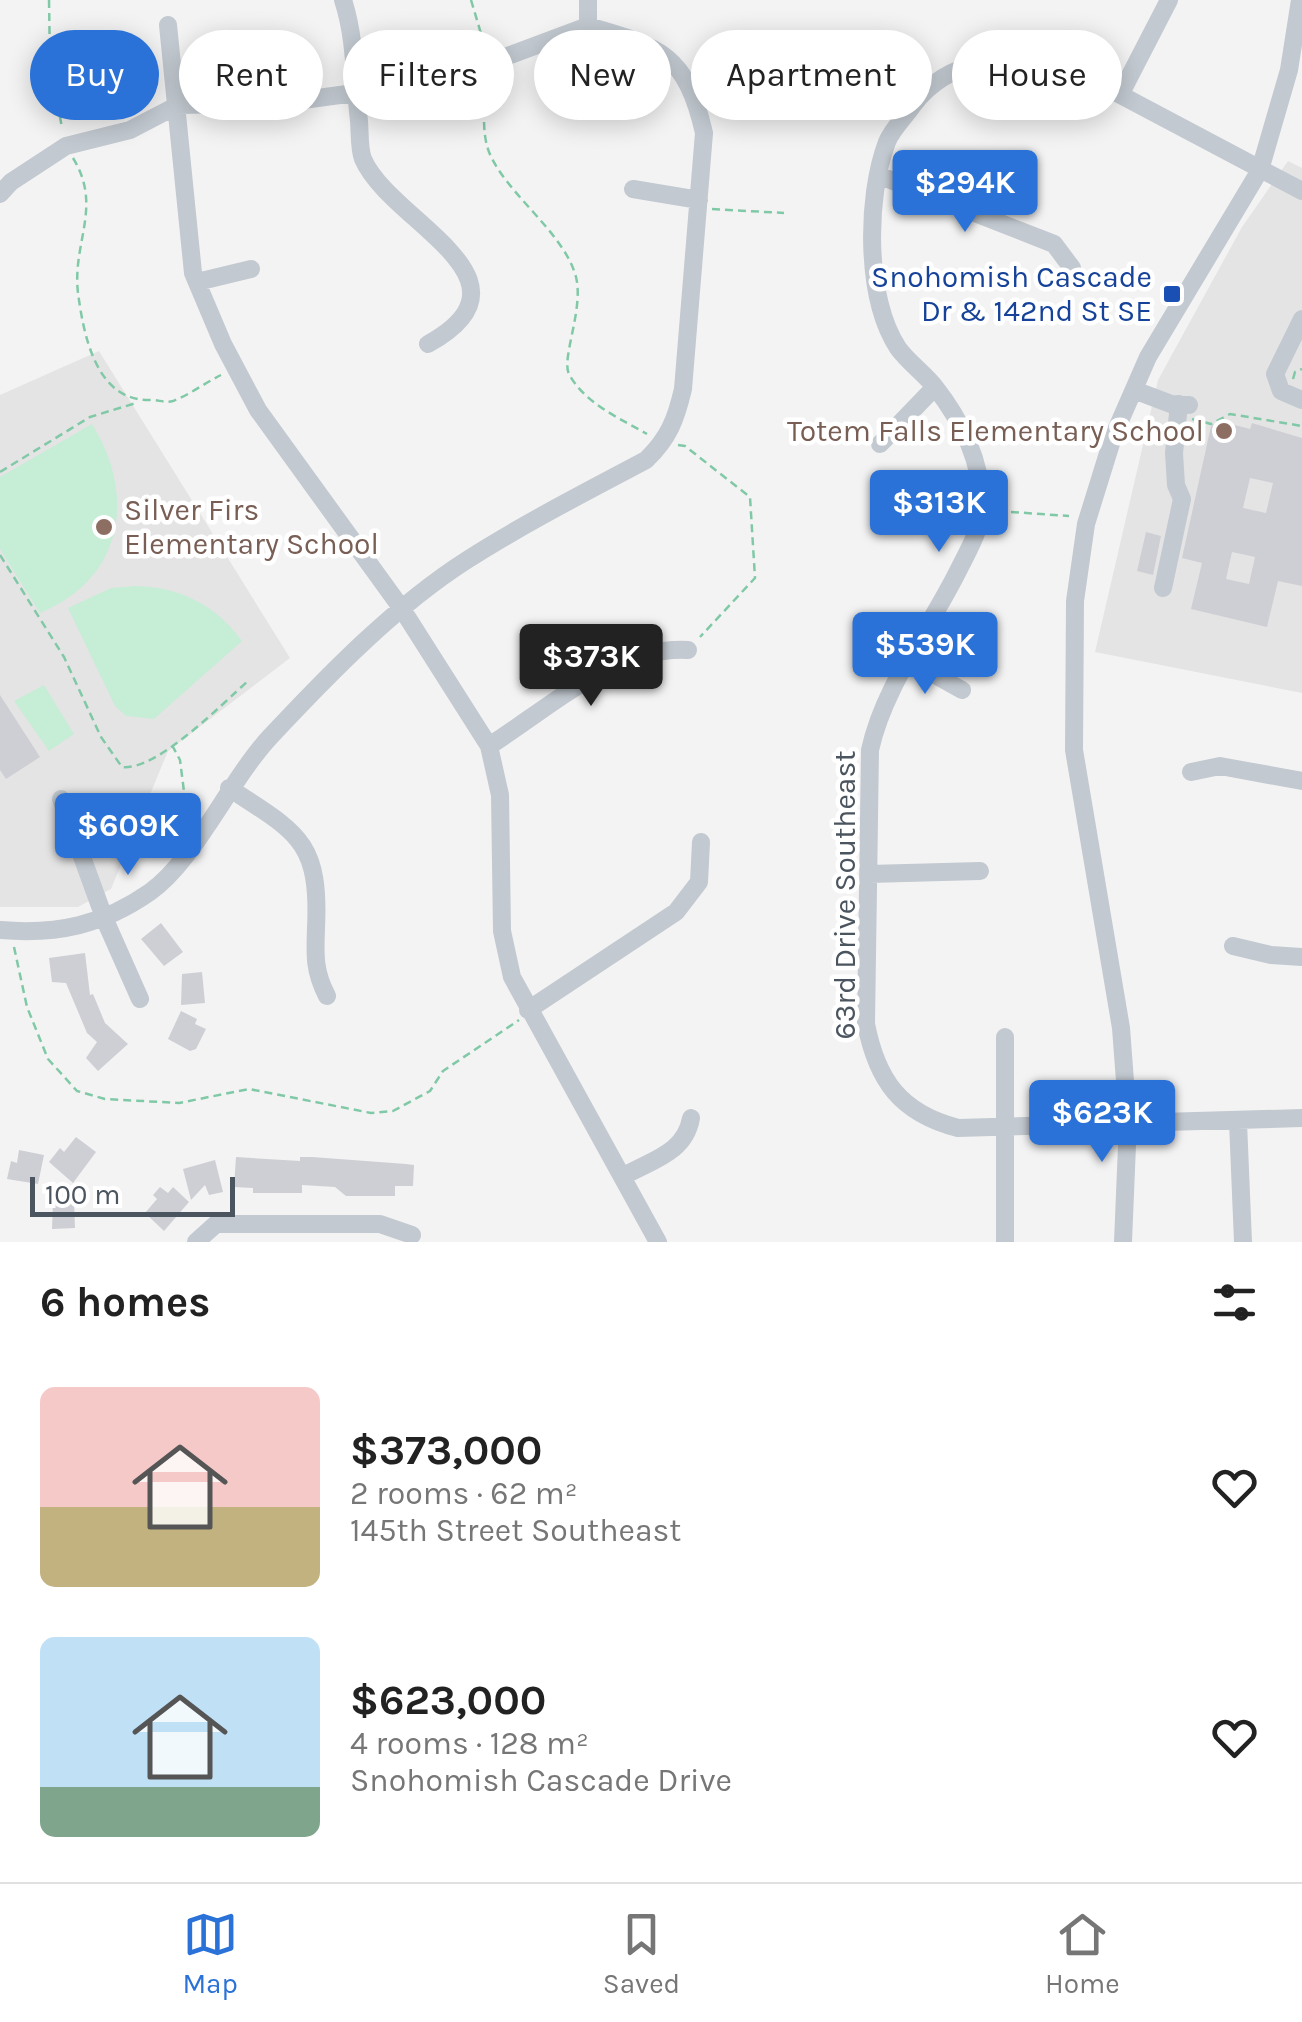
<!DOCTYPE html>
<html lang="en">
<head>
<meta charset="utf-8">
<style>
	:root { --surface:#fff; --page:#f6f6f6; --text:#222; --muted:#767676; --line:#e0e0e0; --accent:#2a72d7 }
	body { margin:0; font-family:Karla,sans-serif; background:var(--page); color:var(--text); height:100vh; display:flex; flex-direction:column; font-size:38px; white-space:nowrap }
	* { box-sizing:border-box; margin:0 }
	p { font-size:32px; color:var(--muted) }
	.icon { flex:none; width:55px; height:55px; fill:none; stroke:currentColor; stroke-width:2; stroke-linecap:round; stroke-linejoin:round }
	.map { position:relative; height:1242px; overflow:hidden }
	.drawer { display:flex; flex-direction:column; background:var(--surface); flex:1 }
	.drawer>* { flex:none }
	.banner { position:absolute; left:30px; top:30px; width:1242px; height:90px; display:flex; gap:20px }
	.scale { position:absolute; left:30px; bottom:25px; width:205px; box-sizing:border-box; padding-left:10px; border:5px solid #4b555f; border-top:0; font-size:28px; line-height:35px; white-space:nowrap; color:#4b555f; -webkit-text-stroke:8px #fff; paint-order:stroke }
	.price { position:absolute; translate:-50% -85px; padding:0 22px; border-radius:10px; background:var(--accent); color:#fff; font-size:32px; line-height:65px; filter:drop-shadow(0 2px 5px #0008) }
	.price::after { content:''; position:absolute; left:50%; top:60px; width:30px; height:22px; margin-left:-15px; background:inherit; clip-path:polygon(0 0,100% 0,50% 100%) }
	.price.selected { background:#222; color:#fff }
	ul { padding:0; list-style:none }
	li { display:flex; align-items:center; gap:30px; height:250px; padding:0 40px }
	li span { display:grid; place-items:center; flex:none; width:280px; height:200px; border-radius:15px; color:#555 }
	li>.icon { margin-inline-start:auto }
	span .icon { width:120px; height:120px; fill:#fffc; stroke-width:1 }
	li b { font-size:42px }
	h2 { display:flex; justify-content:space-between; align-items:center; height:120px; padding:0 40px; font-size:42px }
	.tag { padding:0 35px; border-radius:45px; background:var(--surface); box-shadow:0 5px 25px #0003; font-size:35px; line-height:90px }
	.tag.selected { background:var(--accent); color:#fff }
	.tabs { display:flex; justify-content:space-around; align-items:center; height:140px; border-top:2px solid var(--line); background:var(--surface); font-size:28px; color:var(--muted) }
	.tabs a { display:grid; justify-items:center; gap:5px }
	.tabs .selected { color:var(--accent) }
	.map>svg:first-child { display:block }
	.education { fill:#e5e4e4 }
	.green { fill:#c6edd6 }
	.building { fill:#cdcfd4; fill-rule:evenodd }
	.lines { fill:none; stroke-linecap:round; stroke-linejoin:round }
	.path { stroke:#80c9a7; stroke-width:2.5; stroke-dasharray:8 5; stroke-linecap:butt }
	.minor { stroke:#c2c9d0; stroke-width:18 }
	.transit-dot { fill:#1a4fb4; stroke:#fff; stroke-width:4 }
	.education-dot { fill:#8d6e63; stroke:#fff; stroke-width:4 }
	.labels { text-anchor:middle; stroke-width:9; stroke-linejoin:round; paint-order:stroke }
	.transit-label { font-size:30px; fill:#164399; stroke:#fff; text-anchor:end }
	.education-label { font-size:30px; fill:#785e54; stroke:#fff; text-anchor:end }
	.street-label { font-size:30px; fill:#4b555f; stroke:#fff }
</style>
</head>
<body>
<div class="map">
<svg width="1302" height="1242" viewBox="0 0 1302 1242">
	<rect width="100%" height="100%" fill="#f4f3f3"/>
	<path class="education" d="M1288,161L1302,168V693L1095,652L1158,380L1242,227Z
		M99,351L290,658L168,751L111,889L78,907H0V395Z"/>
	<path class="green" d="M92,424C137,496 123,579 40,613L0,549V477Z
		M136,586C180,587 216,605 242,641L154,719L126,716L115,706L68,608L111,588Z
		M44,685L74,734L49,751L14,701Z"/>
	<path class="building" d="M1219,421L1250,429L1252,423L1302,438V586L1278,581L1267,627L1191,609L1202,563L1182,558L1211,426ZM1250,478L1273,483L1266,513L1243,508ZM1232,552L1255,557L1249,584L1226,579Z
		M1146,532L1161,536L1153,575L1137,571Z
		M0,695L40,757L6,779L0,770Z
		M161,923L183,952L164,966L141,939Z
		M85,953L90,995L93,994L105,1023L128,1044L98,1071L86,1058L97,1042L87,1033L66,983L52,982L49,958Z
		M202,972L205,1003L181,1005L182,974Z
		M181,1011L197,1019L195,1024L206,1029L196,1049L190,1051L168,1039Z
		M76,1137L96,1152L73,1183L49,1162L60,1148L64,1152Z
		M19,1150L44,1155L38,1184L7,1179L11,1161L17,1163Z
		M236,1157L300,1161V1157H312L406,1164L414,1165L413,1186H395V1196H346L335,1187L302,1185V1193H253V1188L234,1187Z
		M215,1160L223,1192L209,1195L205,1185L191,1200L183,1169Z
		M160,1187L168,1193L173,1187L189,1202L164,1231L145,1213L157,1199L153,1195Z
		M53,1200H74L75,1228L52,1229Z"/>
	<g class="lines">
		<path class="path" d="M49,0L50,61L62,128
			M471,0L485,47
			M485,83C485,105 481,131 489,152C506,194 564,232 576,277C584,309 561,359 569,374C584,403 621,419 647,434
			M73,158C103,207 72,242 78,293C84,338 97,402 151,400C159,400 165,403 173,401C189,395 205,383 221,375
			M712,209L784,213
			M1293,379L1295,372L1302,369
			M1192,419L1211,424L1230,414L1302,426
			M678,445L685,446L750,497L755,578L700,637
			M0,472L90,417L136,403
			M998,511L1069,516
			M0,555L64,657L101,737L122,767C157,771 222,704 248,681
			M172,745L180,760L188,823
			M14,947L27,1007L48,1059L77,1091L105,1099L179,1103L249,1089L371,1113L393,1111L430,1091L443,1071L519,1020"/>
		<path class="minor" d="M343,0C356,40 354,80 359,121C360,133 359,149 363,159C390,222 545,279 428,344
			M588,0V26
			M168,25L193,273L223,344L258,410L402,609L489,746L500,795L502,931L512,977L658,1242
			M897,43L922,92
			M1121,93L1169,0
			M878,175L1054,244L1072,268
			M633,189L699,200
			M1302,191L1064,65C1011,53 949,57 913,105C905,117 892,129 887,142C866,197 865,298 898,348C908,362 924,373 935,387C961,420 981,461 982,504C982,527 970,547 960,567C931,627 884,685 870,750L866,1024C877,1080 900,1113 958,1128L1302,1118
			M0,194L11,182L66,146L130,130L178,105L281,103L406,86L462,73L588,26
			M197,282L251,269
			M1302,319L1275,374L1281,391L1302,400
			M1134,390L1171,404L1189,405
			M880,444L935,387
			M1163,588L1182,499L1176,485L1174,453L1179,404
			M910,661L962,690
			M489,746C549,708 615,646 688,650
			M1191,772L1220,766L1302,781
			M229,788C298,833 320,841 316,928C315,955 314,971 327,996
			M61,799L105,920L140,999
			M869,874L980,871
			M0,930C57,935 103,925 150,892C195,860 230,780 270,737C329,674 395,606 467,560C525,523 586,492 646,460C669,438 676,419 683,389L704,133C686,54 661,47 588,26
			M1233,946L1271,955L1302,957
			M528,1010L676,912L699,882L701,842
			M1238,1122L1243,1242
			M624,1176C652,1160 685,1153 691,1118
			M196,1242L216,1224H380L412,1235
			M1005,1242V1037
			M1123,1242L1128,1121L1121,1028L1074,750L1075,601L1086,524L1113,437L1148,357L1260,170L1289,70L1300,0"/>
	</g>
	<rect class="transit-dot" x="1162" y="284" width="20" height="20" rx="5"/>
	<g class="education-dot">
		<circle cx="1224" cy="431" r="10"/>
		<circle cx="104" cy="527" r="10"/>
	</g>
	<g class="labels">
		<g class="transit-label">
			<text x="1152" y="287">Snohomish Cascade<tspan x="1152" dy="34">Dr &amp; 142nd St SE</tspan></text>
		</g>
		<g class="education-label">
			<text x="1204" y="441">Totem Falls Elementary School</text>
			<text x="124" y="520" text-anchor="start">Silver Firs<tspan x="124" dy="34">Elementary School</tspan></text>
		</g>
		<g class="street-label">
			<text transform="translate(845 895) rotate(-90)" y="10">63rd Drive Southeast</text>
		</g>
	</g>
</svg>
<div class="scale">100 m</div>
<b class="price" style="left:965px;top:235px">$294K</b>
<b class="price" style="left:939px;top:555px">$313K</b>
<b class="price" style="left:925px;top:697px">$539K</b>
<b class="price selected" style="left:591px;top:709px">$373K</b>
<b class="price" style="left:128px;top:878px">$609K</b>
<b class="price" style="left:1102px;top:1165px">$623K</b>
<div class="banner">
<a class="tag selected">Buy</a>
<a class="tag">Rent</a>
<a class="tag">Filters</a>
<a class="tag">New</a>
<a class="tag">Apartment</a>
<a class="tag">House</a>
</div>
</div>
<section class="drawer">
<h2>6 homes<svg class="icon" aria-label="filters" viewBox="0 0 24 24"><path d="M4 7h16M4 17h16"/><circle cx="9" cy="7" r="2"/><circle cx="15" cy="17" r="2"/></svg></h2>
<ul>
<li><span style="background:linear-gradient(#f6c9c9 60%,#c2b280 0)"><svg class="icon" aria-label="home" viewBox="0 0 24 24"><path d="M3 11l9-7 9 7M6 9v11h12V9"/></svg></span><div><b>$373,000</b><p>2 rooms · 62 m²</p><p>145th Street Southeast</p></div><svg class="icon" aria-label="heart" viewBox="0 0 24 24"><path d="M12 20l-8-8c-3-5 5-10 8-4 3-6 11-1 8 4z"/></svg></li>
<li><span style="background:linear-gradient(#bfe0f5 75%,#7fa58c 0)"><svg class="icon" aria-label="home" viewBox="0 0 24 24"><path d="M3 11l9-7 9 7M6 9v11h12V9"/></svg></span><div><b>$623,000</b><p>4 rooms · 128 m²</p><p>Snohomish Cascade Drive</p></div><svg class="icon" aria-label="heart" viewBox="0 0 24 24"><path d="M12 20l-8-8c-3-5 5-10 8-4 3-6 11-1 8 4z"/></svg></li>
</ul>
</section>
<nav class="tabs">
<a class="selected"><svg class="icon" aria-label="map" viewBox="0 0 24 24"><path d="M3 6l6-2 6 2 6-2v14l-6 2-6-2-6 2zM9 4v14M15 6v14"/></svg>Map</a>
<a><svg class="icon" aria-label="saved" viewBox="0 0 24 24"><path d="M7 4h10v16l-5-4-5 4z"/></svg>Saved</a>
<a><svg class="icon" aria-label="home" viewBox="0 0 24 24"><path d="M3 11l9-7 9 7M6 9v11h12V9"/></svg>Home</a>
</nav>
</body>
</html>
